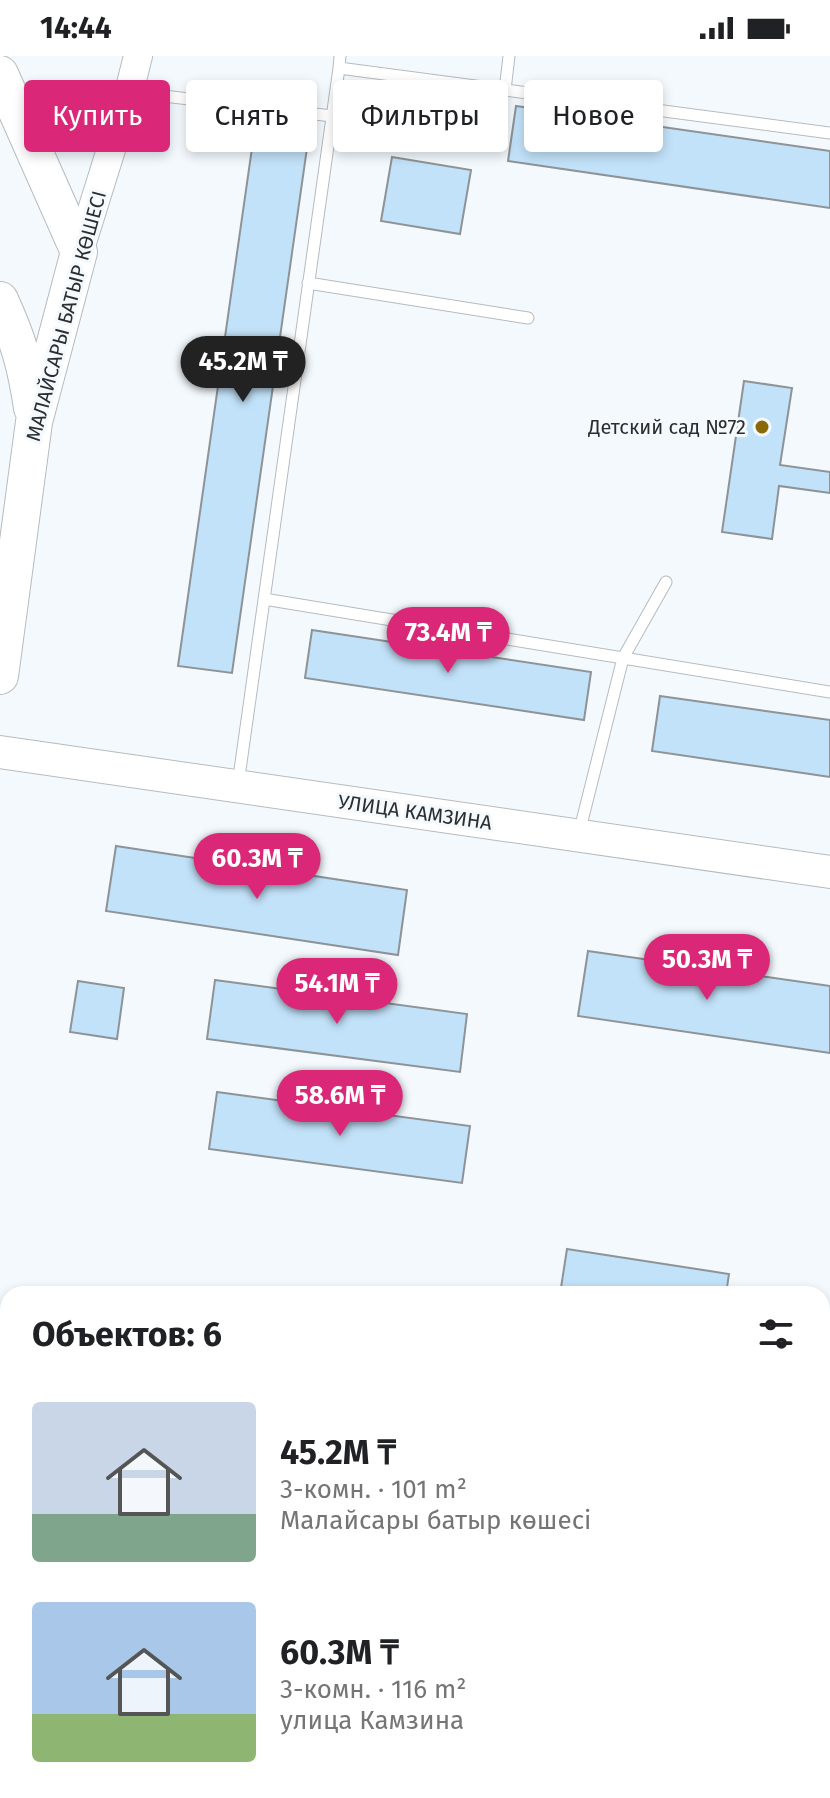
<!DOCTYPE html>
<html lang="ru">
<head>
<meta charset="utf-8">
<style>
	:root { --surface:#fff; --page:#f6f6f6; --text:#202124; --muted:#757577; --accent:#db2777 }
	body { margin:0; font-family:"Fira Sans",sans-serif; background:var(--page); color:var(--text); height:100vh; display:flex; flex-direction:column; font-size:30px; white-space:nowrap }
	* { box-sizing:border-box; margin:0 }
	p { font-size:26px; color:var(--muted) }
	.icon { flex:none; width:44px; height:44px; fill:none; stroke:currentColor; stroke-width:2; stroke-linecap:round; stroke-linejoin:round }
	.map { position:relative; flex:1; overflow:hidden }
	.sheet { position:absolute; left:0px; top:1230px; width:830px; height:512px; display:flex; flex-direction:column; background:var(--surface); border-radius:24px 24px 0 0; box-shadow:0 4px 12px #0003 }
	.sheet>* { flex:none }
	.banner { position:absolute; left:24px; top:24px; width:782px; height:72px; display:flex; gap:16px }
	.price { position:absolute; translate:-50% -68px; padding:0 18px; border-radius:28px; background:var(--accent); color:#fff; font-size:26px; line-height:52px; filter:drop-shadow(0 2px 4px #0008) }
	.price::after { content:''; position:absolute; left:50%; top:48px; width:24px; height:18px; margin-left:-12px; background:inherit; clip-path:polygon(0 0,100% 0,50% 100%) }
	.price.active { background:#222; color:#fff }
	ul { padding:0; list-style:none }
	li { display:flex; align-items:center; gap:24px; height:200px; padding:0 32px }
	li span { display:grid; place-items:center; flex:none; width:224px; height:160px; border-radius:8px; color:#555 }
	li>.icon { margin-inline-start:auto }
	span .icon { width:96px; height:96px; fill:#fffc; stroke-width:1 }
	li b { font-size:34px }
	h2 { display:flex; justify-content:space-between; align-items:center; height:96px; padding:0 32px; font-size:34px }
	.pill { padding:0 28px; border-radius:8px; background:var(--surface); box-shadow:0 4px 12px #0003; font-size:28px; line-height:72px }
	.pill.active { background:var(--accent); color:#fff }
	.status { display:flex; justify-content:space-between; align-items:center; height:56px; padding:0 40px; background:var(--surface); direction:ltr }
	.status svg { height:22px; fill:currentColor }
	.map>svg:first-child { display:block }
	.building { fill:#c2e2f9; stroke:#8e9397; stroke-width:2 }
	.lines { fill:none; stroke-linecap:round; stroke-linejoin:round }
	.service-casing { stroke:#b6bbbf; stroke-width:13 }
	.minor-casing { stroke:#b6bbbf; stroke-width:24 }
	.tertiary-casing { stroke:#b6bbbf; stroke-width:30 }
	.secondary-casing { stroke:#b6bbbf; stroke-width:34 }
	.primary-casing { stroke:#b6bbbf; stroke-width:38 }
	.service { stroke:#fff; stroke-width:11 }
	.minor { stroke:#fff; stroke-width:22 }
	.tertiary { stroke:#fff; stroke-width:28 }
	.secondary { stroke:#fff; stroke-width:32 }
	.primary { stroke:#fff; stroke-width:36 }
	.poi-dot { fill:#8a6806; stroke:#f3f9fd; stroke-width:3 }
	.labels { text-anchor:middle; stroke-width:6; stroke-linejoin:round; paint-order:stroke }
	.street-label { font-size:20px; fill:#2b2d2f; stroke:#f3f9fd }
	.poi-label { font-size:20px; fill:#2b2d2f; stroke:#f3f9fd; text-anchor:end }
</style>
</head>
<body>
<div class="status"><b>14:44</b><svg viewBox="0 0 49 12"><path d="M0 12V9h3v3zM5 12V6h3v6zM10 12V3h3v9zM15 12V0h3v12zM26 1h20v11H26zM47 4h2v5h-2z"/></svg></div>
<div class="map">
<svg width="830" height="1742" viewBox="0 0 830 1742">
	<rect width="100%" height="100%" fill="#f3f9fd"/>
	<path class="building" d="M516,50L830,95V152L508,105Z
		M254,78L308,85L232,617L178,610Z
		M392,101L471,114L460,178L381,165Z
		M744,325L792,332L780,409L830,416V437L779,430L772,483L722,476Z
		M312,574L591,616L584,664L305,622Z
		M660,640L830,664V721L652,695Z
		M116,790L407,834L398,899L106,855Z
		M588,895L830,930V997L578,960Z
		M215,924L467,958L460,1016L207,983Z
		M78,925L124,932L117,983L70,976Z
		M217,1036L470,1070L462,1127L209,1093Z
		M567,1193L729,1218L726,1238H560Z
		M8,1340V1441L0,1439V1382Z
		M822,1387L830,1388V1422L822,1421Z
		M822,1550L830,1551V1592L822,1590Z
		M822,1642L830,1643L826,1682H822Z
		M0,1696L8,1697L6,1741L0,1740Z
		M32,1734H71L70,1742H31Z
		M93,1734H153L152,1742H91Z
		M176,1734H233L232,1742H175Z
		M251,1734H295L294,1742H250Z
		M445,1734L479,1738L478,1742H444Z"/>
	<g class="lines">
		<defs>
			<path id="service" d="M340,0L339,12L830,77
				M505,34L509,0
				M130,36L332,60
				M308,227L528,262
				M264,543L830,636
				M238,728L339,12
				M579,777L623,602L666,526"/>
			<path id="minor" d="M822,1314L830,1315
				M0,1495L8,1496
				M822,1613L830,1614"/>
			<path id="tertiary" d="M79,196L129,36L138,0"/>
			<path id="secondary" d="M0,696L830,816"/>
			<path id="primary" d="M0,18L79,196L34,366L0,620
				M0,244C18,283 26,310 32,352"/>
		</defs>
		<use href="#service" class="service-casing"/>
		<use href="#minor" class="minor-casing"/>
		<use href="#tertiary" class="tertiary-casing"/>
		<use href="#secondary" class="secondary-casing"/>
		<use href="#primary" class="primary-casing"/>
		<use href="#service" class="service"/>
		<use href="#minor" class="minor"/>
		<use href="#tertiary" class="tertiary"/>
		<use href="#secondary" class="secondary"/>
		<use href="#primary" class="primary"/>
	</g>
	<circle class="poi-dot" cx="762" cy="371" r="8"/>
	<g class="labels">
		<g class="street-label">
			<text transform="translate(66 260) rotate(-75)" y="7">МАЛАЙСАРЫ БАТЫР КӨШЕСІ</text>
			<text transform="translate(415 756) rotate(8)" y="7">УЛИЦА КАМЗИНА</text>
		</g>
		<g class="poi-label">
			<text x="746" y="378">Детский сад №72</text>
		</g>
	</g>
</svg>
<b class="price active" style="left:243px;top:348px">45.2M ₸</b>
<b class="price" style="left:448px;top:619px">73.4M ₸</b>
<b class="price" style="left:257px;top:845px">60.3M ₸</b>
<b class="price" style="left:707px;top:946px">50.3M ₸</b>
<b class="price" style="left:337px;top:970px">54.1M ₸</b>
<b class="price" style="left:340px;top:1082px">58.6M ₸</b>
<div class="banner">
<a class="pill active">Купить</a>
<a class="pill">Снять</a>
<a class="pill">Фильтры</a>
<a class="pill">Новое</a>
</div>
<section class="sheet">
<h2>Объектов: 6<svg class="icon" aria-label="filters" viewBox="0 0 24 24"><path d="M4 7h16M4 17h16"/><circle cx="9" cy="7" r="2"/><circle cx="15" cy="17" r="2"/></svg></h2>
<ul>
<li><span style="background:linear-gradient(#c9d6e8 70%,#7fa58c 0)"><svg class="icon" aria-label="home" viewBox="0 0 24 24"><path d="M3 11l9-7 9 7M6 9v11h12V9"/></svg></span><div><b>45.2M ₸</b><p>3-комн. · 101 m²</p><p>Малайсары батыр көшесі</p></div></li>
<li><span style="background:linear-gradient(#a9c7e8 70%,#8fb573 0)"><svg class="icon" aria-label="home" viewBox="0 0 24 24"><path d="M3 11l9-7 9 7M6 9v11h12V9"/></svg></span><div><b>60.3M ₸</b><p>3-комн. · 116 m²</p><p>улица Камзина</p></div></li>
</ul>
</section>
</div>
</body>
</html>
